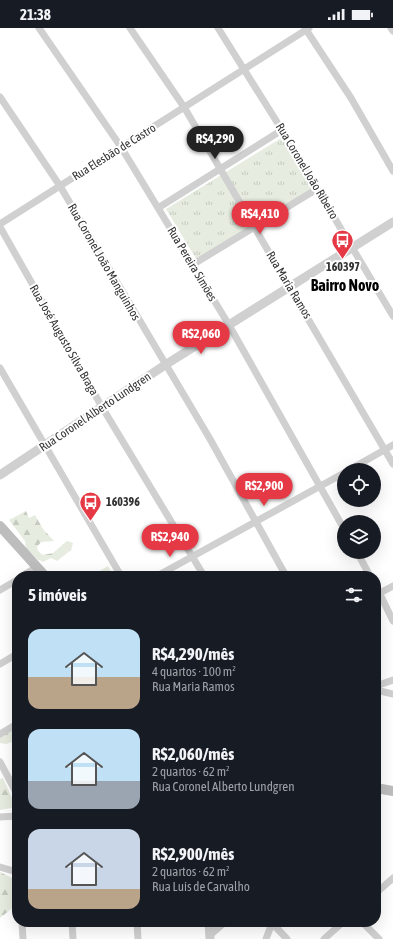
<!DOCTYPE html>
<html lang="pt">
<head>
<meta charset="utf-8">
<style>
	:root { --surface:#171b24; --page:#20242c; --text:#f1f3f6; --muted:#9ea1a6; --accent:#e63946 }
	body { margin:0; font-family:"Asap Condensed",sans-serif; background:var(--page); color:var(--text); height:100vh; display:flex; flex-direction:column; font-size:15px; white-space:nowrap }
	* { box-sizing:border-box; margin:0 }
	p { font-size:13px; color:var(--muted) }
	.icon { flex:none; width:22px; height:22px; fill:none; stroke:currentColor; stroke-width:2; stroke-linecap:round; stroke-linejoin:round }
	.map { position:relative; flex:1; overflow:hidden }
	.side { position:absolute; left:12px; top:543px; width:369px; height:356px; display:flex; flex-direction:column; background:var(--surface); border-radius:16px; box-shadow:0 4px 16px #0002 }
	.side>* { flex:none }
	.fabs { position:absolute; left:337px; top:435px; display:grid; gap:8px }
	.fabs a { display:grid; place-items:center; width:44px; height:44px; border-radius:50%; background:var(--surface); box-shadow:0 4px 16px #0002; font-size:20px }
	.price { position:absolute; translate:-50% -34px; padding:0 9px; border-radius:14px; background:var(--accent); color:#fff; font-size:13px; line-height:26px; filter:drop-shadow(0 1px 2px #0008) }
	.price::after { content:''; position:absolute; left:50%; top:24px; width:12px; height:9px; margin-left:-6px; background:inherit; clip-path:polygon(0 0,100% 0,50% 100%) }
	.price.active { background:#222; color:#fff }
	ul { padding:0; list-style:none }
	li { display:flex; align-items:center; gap:12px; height:100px; padding:0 16px }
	li span { display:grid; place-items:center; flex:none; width:112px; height:80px; border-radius:12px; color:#555 }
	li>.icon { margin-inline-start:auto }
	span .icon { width:48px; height:48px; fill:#fffc; stroke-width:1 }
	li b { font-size:17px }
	h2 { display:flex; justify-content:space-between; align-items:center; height:48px; padding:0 16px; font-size:17px }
	.status { display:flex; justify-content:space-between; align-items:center; height:28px; padding:0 20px; background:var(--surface); direction:ltr }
	.status svg { height:11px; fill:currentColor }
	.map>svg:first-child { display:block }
	.grass { fill:url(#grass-tufts) }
	.forest { fill:url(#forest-firs) }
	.pitch { fill:#e6ecdf }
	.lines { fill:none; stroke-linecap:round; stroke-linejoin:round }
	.minor { stroke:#d0d0d0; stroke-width:7 }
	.tertiary { stroke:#d0d0d0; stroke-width:9 }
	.secondary { stroke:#bdbdbd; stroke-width:10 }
	.labels { text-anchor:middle; stroke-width:4; stroke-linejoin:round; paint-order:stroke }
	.street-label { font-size:12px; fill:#333; stroke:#fff }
	.poi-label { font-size:12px; font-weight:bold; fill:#333; stroke:#fff }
	.district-label { font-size:16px; font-weight:bold; fill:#000; stroke:#fff }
</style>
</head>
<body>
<div class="status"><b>21:38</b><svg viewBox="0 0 49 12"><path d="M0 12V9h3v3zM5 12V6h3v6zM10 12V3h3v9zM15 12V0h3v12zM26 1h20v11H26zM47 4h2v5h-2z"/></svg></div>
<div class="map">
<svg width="393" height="911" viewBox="0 0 393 911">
	<defs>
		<pattern id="grass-tufts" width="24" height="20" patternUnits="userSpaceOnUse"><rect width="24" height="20" fill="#e6ecdf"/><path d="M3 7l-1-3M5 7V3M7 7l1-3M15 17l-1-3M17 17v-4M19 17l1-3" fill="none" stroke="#c6cbc0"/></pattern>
		<pattern id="forest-firs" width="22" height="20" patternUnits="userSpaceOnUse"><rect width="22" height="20" fill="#e6ecdf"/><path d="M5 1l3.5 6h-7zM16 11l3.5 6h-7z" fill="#c6cbc0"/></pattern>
	</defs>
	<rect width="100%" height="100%" fill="#fff"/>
	<path class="grass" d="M283,109L314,160L198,234L166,181Z"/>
	<path class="forest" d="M26,483L29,490L35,487L43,501L54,513L41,514L37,519L38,523L43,527L53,525L67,513L73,515L71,522L57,533L51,530L43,534L37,531L26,521L25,513L9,492Z
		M17,699V712L6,716L0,715V708Z
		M3,750L16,779L0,782V751Z
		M0,844L12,850L15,878L0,890Z"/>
	<path class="pitch" d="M108,538L114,548H91Z"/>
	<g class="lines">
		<path class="minor" d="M39,0L121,119L229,297L344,501
			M130,0L184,79L393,436
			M218,0L282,102L393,288
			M305,0L351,70L393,143
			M391,0L393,3
			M0,69L60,158L210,411L286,548
			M158,180L282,102
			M0,196L309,0
			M0,199L102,379L204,548
			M192,237L317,161
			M0,340L121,548
			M349,442L393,417
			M357,524L370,548
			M22,548L37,539
			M157,548L344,445
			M376,558L393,593
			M0,562L17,552
			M376,567L393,558
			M0,636L17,626
			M376,658L393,652
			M376,662L393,666
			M0,706L17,696
			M0,734L17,766
			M0,789L17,788
			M0,839L17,844
			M376,865L393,850
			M22,894L23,911
			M72,894L73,911
			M137,894L138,911
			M271,894L287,911
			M362,894L379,911
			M210,907L225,894
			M266,911L272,895
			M324,911L343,894"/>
		<path class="tertiary" d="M0,447L165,337L393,194
			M209,894L210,911"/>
		<path class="secondary" d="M0,498L45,548
			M376,760L393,763"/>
	</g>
	<defs>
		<symbol id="bus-pin" viewBox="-11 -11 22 30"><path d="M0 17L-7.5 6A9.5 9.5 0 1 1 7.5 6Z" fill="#e63946" stroke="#fff"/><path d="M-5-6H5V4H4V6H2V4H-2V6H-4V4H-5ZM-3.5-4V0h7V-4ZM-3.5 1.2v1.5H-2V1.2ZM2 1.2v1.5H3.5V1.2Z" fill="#fff"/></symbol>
	</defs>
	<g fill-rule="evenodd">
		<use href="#bus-pin" x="330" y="200" width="25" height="34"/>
		<use href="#bus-pin" x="78" y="462" width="25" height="34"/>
	</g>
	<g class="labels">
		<g class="street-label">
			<text transform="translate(114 124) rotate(-32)" y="4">Rua Elesbão de Castro</text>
			<text transform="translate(307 143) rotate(59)" y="4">Rua Coronel João Ribeiro</text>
			<text transform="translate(104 234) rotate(60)" y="4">Rua Coronel João Manguinhos</text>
			<text transform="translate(192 236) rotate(59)" y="4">Rua Pereira Simões</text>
			<text transform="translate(289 257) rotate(59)" y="4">Rua Maria Ramos</text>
			<text transform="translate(64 312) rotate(60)" y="4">Rua José Augusto Silva Braga</text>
			<text transform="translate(95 384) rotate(-34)" y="4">Rua Coronel Alberto Lundgren</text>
		</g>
		<g class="poi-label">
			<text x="343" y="243">160397</text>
			<text x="106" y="478" text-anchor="start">160396</text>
		</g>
		<g class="district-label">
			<text x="345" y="263">Bairro Novo</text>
		</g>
	</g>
</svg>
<div class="fabs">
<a><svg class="icon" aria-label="locate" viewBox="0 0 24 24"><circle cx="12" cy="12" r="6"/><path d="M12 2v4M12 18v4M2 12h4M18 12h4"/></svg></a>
<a><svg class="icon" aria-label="layers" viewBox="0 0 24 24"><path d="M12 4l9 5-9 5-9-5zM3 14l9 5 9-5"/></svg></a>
</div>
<b class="price active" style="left:215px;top:132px">R$4,290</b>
<b class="price" style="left:260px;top:207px">R$4,410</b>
<b class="price" style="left:201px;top:327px">R$2,060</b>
<b class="price" style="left:264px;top:479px">R$2,900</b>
<b class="price" style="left:170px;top:530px">R$2,940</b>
<section class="side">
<h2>5 imóveis<svg class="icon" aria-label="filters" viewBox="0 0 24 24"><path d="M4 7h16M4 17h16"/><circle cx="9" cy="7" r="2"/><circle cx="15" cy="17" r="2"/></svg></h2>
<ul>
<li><span style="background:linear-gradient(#bfe0f5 60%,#b9a48a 0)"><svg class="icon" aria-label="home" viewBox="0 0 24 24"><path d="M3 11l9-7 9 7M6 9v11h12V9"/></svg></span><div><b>R$4,290/mês</b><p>4 quartos · 100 m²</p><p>Rua Maria Ramos</p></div></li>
<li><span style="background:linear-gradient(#bfe0f5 65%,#9aa5b1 0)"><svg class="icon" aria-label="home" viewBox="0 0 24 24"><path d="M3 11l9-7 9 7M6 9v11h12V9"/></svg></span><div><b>R$2,060/mês</b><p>2 quartos · 62 m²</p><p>Rua Coronel Alberto Lundgren</p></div></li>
<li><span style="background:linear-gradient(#c9d6e8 75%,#b9a48a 0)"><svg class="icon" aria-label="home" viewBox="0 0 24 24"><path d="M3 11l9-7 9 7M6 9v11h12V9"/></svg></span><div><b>R$2,900/mês</b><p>2 quartos · 62 m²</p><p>Rua Luís de Carvalho</p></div></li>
</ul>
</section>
</div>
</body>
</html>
